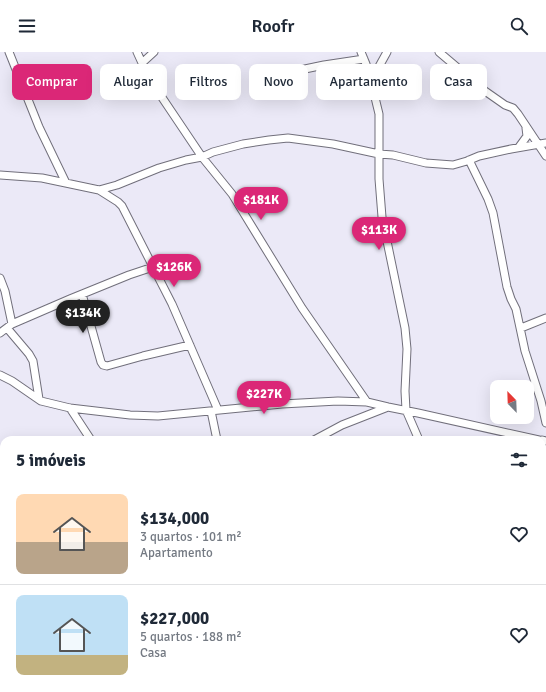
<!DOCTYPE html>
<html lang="pt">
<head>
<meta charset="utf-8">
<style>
	:root { --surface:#fff; --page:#f2f2f3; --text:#1f2937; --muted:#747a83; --line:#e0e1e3; --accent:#db2777 }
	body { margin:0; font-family:Signika,sans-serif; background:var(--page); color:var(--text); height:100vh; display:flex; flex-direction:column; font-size:15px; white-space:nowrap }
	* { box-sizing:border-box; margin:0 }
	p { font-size:13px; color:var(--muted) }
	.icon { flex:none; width:22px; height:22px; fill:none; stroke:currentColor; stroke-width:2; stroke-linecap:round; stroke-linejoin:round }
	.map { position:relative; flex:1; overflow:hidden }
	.side { position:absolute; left:0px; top:384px; width:546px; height:256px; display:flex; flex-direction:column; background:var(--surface); border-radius:12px 12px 0 0; box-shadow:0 4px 16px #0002 }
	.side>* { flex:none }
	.top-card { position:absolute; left:12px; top:12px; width:522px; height:36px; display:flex; gap:8px }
	.needle { width:26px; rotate:337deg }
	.tools { position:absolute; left:490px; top:328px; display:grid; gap:8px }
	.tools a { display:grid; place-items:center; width:44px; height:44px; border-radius:8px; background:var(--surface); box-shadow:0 4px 16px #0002; font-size:20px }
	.price { position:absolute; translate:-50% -34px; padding:0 9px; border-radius:14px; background:var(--accent); color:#fff; font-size:13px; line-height:26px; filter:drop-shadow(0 1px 2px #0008) }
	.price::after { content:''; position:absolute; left:50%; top:24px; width:12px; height:9px; margin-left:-6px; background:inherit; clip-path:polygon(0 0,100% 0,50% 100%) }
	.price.current { background:#222; color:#fff }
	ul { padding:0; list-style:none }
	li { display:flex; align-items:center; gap:12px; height:100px; padding:0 16px }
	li+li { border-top:1px solid var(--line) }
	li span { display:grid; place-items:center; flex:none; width:112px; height:80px; border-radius:8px; color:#555 }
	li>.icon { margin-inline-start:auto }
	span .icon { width:48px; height:48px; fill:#fffc; stroke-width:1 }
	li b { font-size:17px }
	h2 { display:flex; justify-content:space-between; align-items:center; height:48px; padding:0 16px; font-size:17px }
	.pill { padding:0 14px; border-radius:8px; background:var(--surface); box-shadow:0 4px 16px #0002; font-size:14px; line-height:36px }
	.pill.current { background:var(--accent); color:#fff }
	header { display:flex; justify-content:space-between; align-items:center; height:52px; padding:0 16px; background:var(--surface); font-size:18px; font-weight:600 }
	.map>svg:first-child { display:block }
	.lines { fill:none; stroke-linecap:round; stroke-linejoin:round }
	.minor-casing { stroke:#716f7b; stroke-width:9 }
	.minor { stroke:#fff; stroke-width:7 }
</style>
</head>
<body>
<header><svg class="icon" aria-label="menu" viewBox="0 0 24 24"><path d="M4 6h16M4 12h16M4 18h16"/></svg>Roofr<svg class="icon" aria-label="search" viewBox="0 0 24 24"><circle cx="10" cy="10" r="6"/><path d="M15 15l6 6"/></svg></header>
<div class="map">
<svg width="546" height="640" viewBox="0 0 546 640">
	<rect width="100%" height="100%" fill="#ebe9f7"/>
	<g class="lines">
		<defs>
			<path id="minor" d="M9,0L39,75L66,131
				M137,0L142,11L159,41L202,105L232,142L302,256L367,350
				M361,0L366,12L371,29L379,62V127L382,165L405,276L407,297L405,339L406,358L419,388
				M439,0L485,39L505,53L513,56L518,62L546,104
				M142,11L154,0
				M281,22L324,13L364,7
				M371,29L387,0
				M519,95L527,84L526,76
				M469,108L488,147L493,161L507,235L511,247L516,257L525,299L541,349L546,371
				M0,123L42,126L99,138L117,133L159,116L186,108L202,105L213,100L243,92L269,88L288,86L333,92L379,102L393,103L426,111L453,113L467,109L479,104L511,97L546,91
				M99,138L118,150L122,154L172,252L218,358
				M0,226L5,239L12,272
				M82,242L101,310L103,313L107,314L143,304L190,293
				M7,276L29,302L33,309L39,347
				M521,276L546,266
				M0,281L12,272L70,247L129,223L153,215
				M0,323L12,329L41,349L70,356L130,363L158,364L282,352L338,349L367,350L388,355L418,361L539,388
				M70,356L91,388
				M211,359L217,388
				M314,388L342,373L388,355
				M542,388L546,389
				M0,426L4,438
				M542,466L546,464
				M0,487H4
				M0,501L4,499
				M542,548L546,545
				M542,598L546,604
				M0,610L4,609
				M244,636V640
				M363,636L366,640
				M257,640L265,636
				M471,640L479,636"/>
		</defs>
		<use href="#minor" class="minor-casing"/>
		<use href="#minor" class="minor"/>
	</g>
</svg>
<div class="tools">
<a><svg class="needle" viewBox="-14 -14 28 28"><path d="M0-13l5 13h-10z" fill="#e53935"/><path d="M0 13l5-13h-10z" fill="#747a83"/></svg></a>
</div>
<b class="price" style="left:261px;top:169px">$181K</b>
<b class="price" style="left:379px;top:199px">$113K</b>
<b class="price" style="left:174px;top:236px">$126K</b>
<b class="price current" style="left:83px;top:282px">$134K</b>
<b class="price" style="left:264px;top:363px">$227K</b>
<div class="top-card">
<a class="pill current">Comprar</a>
<a class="pill">Alugar</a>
<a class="pill">Filtros</a>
<a class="pill">Novo</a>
<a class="pill">Apartamento</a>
<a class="pill">Casa</a>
</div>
<section class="side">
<h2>5 imóveis<svg class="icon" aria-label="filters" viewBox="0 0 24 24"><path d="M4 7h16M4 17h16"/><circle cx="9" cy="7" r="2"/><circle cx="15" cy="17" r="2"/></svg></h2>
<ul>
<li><span style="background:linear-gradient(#ffd9b3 60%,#b9a48a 0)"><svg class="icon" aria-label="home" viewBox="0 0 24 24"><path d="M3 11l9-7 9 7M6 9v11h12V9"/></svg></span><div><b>$134,000</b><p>3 quartos · 101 m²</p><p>Apartamento</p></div><svg class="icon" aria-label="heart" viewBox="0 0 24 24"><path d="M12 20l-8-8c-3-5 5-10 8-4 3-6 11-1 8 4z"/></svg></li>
<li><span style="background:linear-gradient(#bfe0f5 75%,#c2b280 0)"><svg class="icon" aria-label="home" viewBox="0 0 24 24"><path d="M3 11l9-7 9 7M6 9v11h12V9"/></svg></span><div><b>$227,000</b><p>5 quartos · 188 m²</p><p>Casa</p></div><svg class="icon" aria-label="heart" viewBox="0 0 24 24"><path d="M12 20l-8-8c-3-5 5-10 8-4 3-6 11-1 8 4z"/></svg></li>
</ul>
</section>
</div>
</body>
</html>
